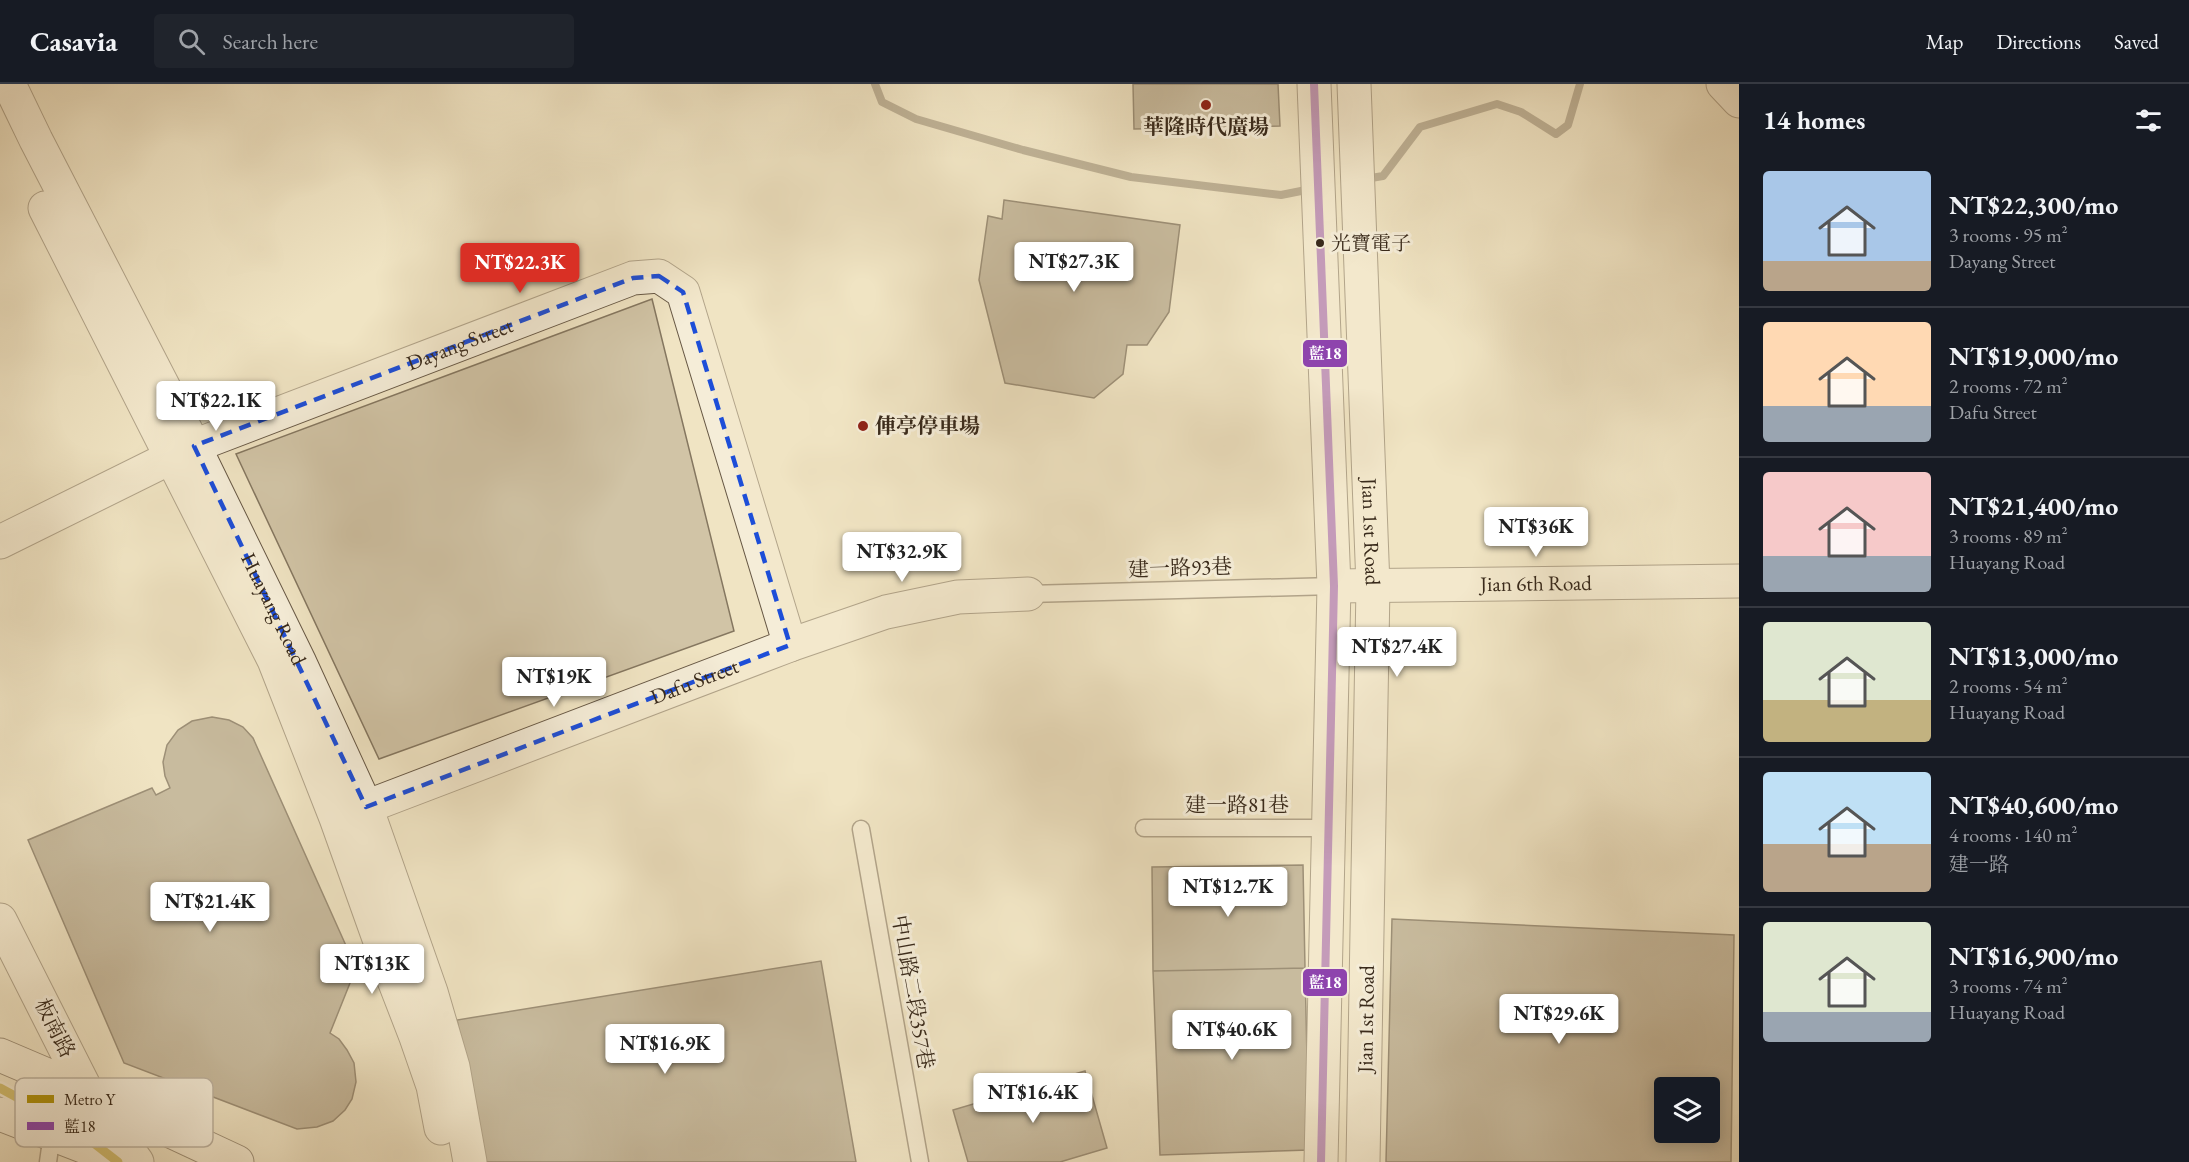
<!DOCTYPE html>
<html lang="en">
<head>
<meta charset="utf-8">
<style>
	:root { --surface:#171b24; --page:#20242c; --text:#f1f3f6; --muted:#9ea1a6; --line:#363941; --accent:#d93025 }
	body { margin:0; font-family:"EB Garamond","Noto Serif TC",serif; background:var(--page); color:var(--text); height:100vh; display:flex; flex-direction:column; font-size:22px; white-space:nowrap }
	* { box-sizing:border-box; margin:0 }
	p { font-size:20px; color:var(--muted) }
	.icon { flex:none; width:33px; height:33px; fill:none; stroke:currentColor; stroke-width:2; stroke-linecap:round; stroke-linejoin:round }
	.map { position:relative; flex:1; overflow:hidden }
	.side { display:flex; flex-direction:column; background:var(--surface); width:450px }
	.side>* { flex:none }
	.controls { position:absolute; left:1654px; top:993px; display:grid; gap:12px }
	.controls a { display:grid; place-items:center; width:66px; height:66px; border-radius:6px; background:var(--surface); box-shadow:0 3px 15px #0003; font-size:30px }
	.price { position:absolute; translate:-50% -51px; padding:0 14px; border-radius:6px; background:#fff; color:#222; font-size:20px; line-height:39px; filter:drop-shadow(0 2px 3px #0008) }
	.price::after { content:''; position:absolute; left:50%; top:36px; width:18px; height:14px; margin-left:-9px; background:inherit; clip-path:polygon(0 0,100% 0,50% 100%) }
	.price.on { background:var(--accent); color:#fff }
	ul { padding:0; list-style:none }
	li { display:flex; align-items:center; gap:18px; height:150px; padding:0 24px }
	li+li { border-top:2px solid var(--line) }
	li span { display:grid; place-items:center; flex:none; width:168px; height:120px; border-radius:6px; color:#555 }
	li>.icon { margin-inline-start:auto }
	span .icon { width:72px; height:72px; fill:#fffc; stroke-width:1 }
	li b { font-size:26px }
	h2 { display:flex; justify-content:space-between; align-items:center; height:72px; padding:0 24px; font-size:26px }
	header { display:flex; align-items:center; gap:36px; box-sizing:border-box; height:84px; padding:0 30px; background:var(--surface); border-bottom:2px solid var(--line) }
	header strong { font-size:28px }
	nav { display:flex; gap:33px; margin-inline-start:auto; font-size:21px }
	.search { width:420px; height:54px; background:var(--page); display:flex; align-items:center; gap:15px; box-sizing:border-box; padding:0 21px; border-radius:6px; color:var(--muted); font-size:22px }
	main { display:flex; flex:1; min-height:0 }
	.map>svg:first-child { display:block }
	.green { fill:#d1c4a6; stroke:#857760; stroke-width:1.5 }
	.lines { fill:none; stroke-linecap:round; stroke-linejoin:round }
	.stream { stroke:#82745e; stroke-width:8 }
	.building { fill:#988b72; stroke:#392a1b; stroke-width:1.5; fill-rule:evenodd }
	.service-casing { stroke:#675845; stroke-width:19 }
	.minor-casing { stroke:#675845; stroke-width:35 }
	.tertiary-casing { stroke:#675845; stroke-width:35 }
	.secondary-casing { stroke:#392a1b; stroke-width:35 }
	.service { stroke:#f5edd8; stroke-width:16 }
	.minor { stroke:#f5edd8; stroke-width:33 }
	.tertiary { stroke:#f5edd8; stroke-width:33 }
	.secondary { stroke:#f5edd8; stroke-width:33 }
	.bus-1-casing { stroke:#f5edd8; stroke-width:12 }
	.bus-1 { stroke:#8e44ad; stroke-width:8 }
	.metro-1-casing { stroke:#f5edd8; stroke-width:14 }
	.metro-1 { stroke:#b0930b; stroke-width:9 }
	.marked { fill:none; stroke:#1d4ed8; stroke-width:4.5; stroke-dasharray:12 8; stroke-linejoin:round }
	.poi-dot { fill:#8f2418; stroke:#f5edd8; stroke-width:2 }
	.bus-dot { fill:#392a1b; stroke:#f5edd8; stroke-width:2 }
	.labels { text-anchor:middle; stroke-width:6; stroke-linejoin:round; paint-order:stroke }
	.bus-label { font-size:20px; fill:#392a1b; stroke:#f5edd8; text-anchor:start }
	.poi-label { font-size:21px; font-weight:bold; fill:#392a1b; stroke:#f5edd8 }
	.street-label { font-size:21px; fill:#392a1b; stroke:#f5edd8 }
	.key { fill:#f5edd8; stroke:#bdb29f; stroke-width:1.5 }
	.key-label { font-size:16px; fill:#392a1b }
	.line-badge { stroke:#f5edd8; stroke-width:2 }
	.badge-label { font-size:16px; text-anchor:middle; font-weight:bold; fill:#fff }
</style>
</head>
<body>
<header>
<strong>Casavia</strong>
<div class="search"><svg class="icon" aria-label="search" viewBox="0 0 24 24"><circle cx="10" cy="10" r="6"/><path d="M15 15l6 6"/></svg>Search here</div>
<nav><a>Map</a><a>Directions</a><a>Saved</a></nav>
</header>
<main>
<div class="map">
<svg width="1739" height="1078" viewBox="0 0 1739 1078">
	<rect width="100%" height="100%" fill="#f0e4c3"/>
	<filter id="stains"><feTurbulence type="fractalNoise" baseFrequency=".00333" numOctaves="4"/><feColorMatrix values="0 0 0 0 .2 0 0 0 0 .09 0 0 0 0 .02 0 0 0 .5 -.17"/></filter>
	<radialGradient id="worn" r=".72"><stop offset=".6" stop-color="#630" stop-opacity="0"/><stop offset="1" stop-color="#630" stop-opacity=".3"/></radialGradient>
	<path class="green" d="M652,215L734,547L379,675L236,370Z"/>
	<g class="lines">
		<path class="stream" d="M875,0L882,18L916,35L1023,66L1131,93L1281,111L1311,105
			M1365,95L1383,92L1420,43L1497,20L1521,28L1556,50L1568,41L1580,0"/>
	</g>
	<path class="building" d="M1133,0H1278L1280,42L1134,45Z
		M1004,116L1180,141L1169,228L1147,261H1127L1123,290L1094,314L1005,299L979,196L988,132L1002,135Z
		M212,633L229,636L243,643L253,654L356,884L330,949L339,955L347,966L354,979L356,998L352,1015L345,1026L333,1037L317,1043L297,1045L124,979L28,756L152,704L156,711L170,704L165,692L163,678L167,661L178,646L192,637Z
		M1303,781L1305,884L1153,887L1152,783Z
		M1392,835L1734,851L1731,1078H1386ZM1665,1004H1710V1048H1665Z
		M821,877L856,1078H484L457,936Z
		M1305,884L1309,1066L1160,1071L1153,887Z
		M1085,987L1107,1064L1060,1078H968L953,1026Z"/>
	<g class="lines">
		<defs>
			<path id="service" d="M1028,510L1334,502
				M1144,744H1330
				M861,745L920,1078
				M48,1078L52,1050L87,1008"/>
			<g id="minor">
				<path id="s1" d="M9,0L36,56L194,362L300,579L366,723L431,908L453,983L470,1078"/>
				<path d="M1723,0L1739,17"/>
				<path d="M45,124L274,576L336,734L392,891L416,953L433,1002L441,1044"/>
				<path id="s2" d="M0,458L194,362L633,194L659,192L683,208L790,561"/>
				<path id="s3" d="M1334,502L1739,497"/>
				<path id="s4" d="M345,731L790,561L886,528L958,513L1028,510"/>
			</g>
			<g id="tertiary">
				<path d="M1314,0L1334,502L1321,1078"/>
				<path id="s5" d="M1354,0L1373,502L1363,1078"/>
				<path d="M0,836L87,1008L137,1078"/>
			</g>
			<path id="secondary" d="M0,971L87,1008L237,1078
				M0,1030L124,1078"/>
		</defs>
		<use href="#service" class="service-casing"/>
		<use href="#minor" class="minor-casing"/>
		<use href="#tertiary" class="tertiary-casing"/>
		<use href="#secondary" class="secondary-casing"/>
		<use href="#service" class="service"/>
		<use href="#minor" class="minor"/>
		<use href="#tertiary" class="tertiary"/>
		<use href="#secondary" class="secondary"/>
		<defs>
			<path id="bus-1" d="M1314,0L1334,502L1321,1078"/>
		</defs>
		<use href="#bus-1" class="bus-1-casing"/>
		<use href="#bus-1" class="bus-1"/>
		<defs>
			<path id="metro-1" d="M0,1004L77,1046L118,1078"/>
		</defs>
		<use href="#metro-1" class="metro-1-casing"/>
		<use href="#metro-1" class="metro-1"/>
	</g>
	<path d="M0 0H1739V1078H0ZM659,192L683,208L790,561L366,723L194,362L633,194Z" fill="#f0e4c3" fill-opacity=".55" fill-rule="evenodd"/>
	<path class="marked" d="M659,192L683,208L790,561L366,723L194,362L633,194Z"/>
	<g class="poi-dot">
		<circle cx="1206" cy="21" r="6"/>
		<circle cx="863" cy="342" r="6"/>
	</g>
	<circle class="bus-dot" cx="1320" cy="159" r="5"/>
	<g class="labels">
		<g class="bus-label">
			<text x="1331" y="166">光寶電子</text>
		</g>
		<g class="poi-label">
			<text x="1206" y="50">華隆時代廣場</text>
			<text x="875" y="349" text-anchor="start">俥亭停車場</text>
		</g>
		<g class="street-label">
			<text dy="7" stroke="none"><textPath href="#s2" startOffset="501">Dayang Street</textPath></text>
			<text dy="7" stroke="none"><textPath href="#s5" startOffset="448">Jian 1st Road</textPath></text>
			<text transform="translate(1180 484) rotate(-2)" y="7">建一路93巷</text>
			<text dy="7" stroke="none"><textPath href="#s3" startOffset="202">Jian 6th Road</textPath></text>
			<text dy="7" stroke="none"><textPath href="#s1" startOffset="588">Huayang Road</textPath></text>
			<text dy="7" stroke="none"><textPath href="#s4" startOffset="374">Dafu Street</textPath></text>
			<text x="1237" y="728">建一路81巷</text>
			<text transform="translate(913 908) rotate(80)" y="7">中山路二段357巷</text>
			<text transform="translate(1366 935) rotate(-89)" y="7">Jian 1st Road</text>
			<text transform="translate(55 944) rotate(63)" y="7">板南路</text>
		</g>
	</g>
	<rect x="15" y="994" width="198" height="69" rx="9" class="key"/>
	<rect x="27" y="1011" width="27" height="8" fill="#b0930b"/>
	<rect x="27" y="1038" width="27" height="8" fill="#8e44ad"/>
	<g class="key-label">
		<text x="64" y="1021">Metro Y</text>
		<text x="64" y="1048">藍18</text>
	</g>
	<g class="line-badge">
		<rect x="1302" y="255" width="46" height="29" rx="6" fill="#8e44ad"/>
		<rect x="1302" y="884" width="46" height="29" rx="6" fill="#8e44ad"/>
	</g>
	<g class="badge-label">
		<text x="1325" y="275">藍18</text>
		<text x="1325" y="904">藍18</text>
	</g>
	<rect width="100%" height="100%" filter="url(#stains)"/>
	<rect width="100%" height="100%" fill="url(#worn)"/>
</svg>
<div class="controls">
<a><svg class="icon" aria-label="layers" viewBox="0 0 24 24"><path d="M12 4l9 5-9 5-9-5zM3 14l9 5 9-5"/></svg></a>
</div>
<b class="price" style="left:1074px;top:209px">NT$27.3K</b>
<b class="price on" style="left:520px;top:210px">NT$22.3K</b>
<b class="price" style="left:216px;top:348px">NT$22.1K</b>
<b class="price" style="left:1536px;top:474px">NT$36K</b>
<b class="price" style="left:902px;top:499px">NT$32.9K</b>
<b class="price" style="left:1397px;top:594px">NT$27.4K</b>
<b class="price" style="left:554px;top:624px">NT$19K</b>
<b class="price" style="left:1228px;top:834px">NT$12.7K</b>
<b class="price" style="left:210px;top:849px">NT$21.4K</b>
<b class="price" style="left:372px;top:911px">NT$13K</b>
<b class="price" style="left:1559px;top:961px">NT$29.6K</b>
<b class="price" style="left:1232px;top:977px">NT$40.6K</b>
<b class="price" style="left:665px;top:991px">NT$16.9K</b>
<b class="price" style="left:1033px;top:1040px">NT$16.4K</b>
</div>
<section class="side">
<h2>14 homes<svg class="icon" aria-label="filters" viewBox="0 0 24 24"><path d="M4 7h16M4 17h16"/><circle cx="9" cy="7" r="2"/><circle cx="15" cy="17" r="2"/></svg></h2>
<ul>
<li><span style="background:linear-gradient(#a9c7e8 75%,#b9a48a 0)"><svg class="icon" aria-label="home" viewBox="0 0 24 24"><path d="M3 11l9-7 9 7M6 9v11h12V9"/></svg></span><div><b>NT$22,300/mo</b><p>3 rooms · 95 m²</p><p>Dayang Street</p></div></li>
<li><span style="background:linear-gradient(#ffd9b3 70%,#9aa5b1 0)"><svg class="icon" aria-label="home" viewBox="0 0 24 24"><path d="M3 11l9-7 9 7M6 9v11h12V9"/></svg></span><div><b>NT$19,000/mo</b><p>2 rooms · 72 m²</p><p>Dafu Street</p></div></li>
<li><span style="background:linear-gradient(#f6c9c9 70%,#9aa5b1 0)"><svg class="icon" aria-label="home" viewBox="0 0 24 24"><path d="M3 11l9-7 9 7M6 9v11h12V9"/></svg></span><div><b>NT$21,400/mo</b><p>3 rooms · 89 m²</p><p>Huayang Road</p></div></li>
<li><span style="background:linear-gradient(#dfe7d0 65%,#c2b280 0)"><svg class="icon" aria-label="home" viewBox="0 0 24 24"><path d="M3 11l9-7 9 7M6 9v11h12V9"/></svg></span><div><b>NT$13,000/mo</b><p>2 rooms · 54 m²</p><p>Huayang Road</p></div></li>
<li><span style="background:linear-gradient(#bfe0f5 60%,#b9a48a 0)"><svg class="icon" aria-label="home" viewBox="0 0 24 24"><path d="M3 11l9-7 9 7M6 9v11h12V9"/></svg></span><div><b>NT$40,600/mo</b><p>4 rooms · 140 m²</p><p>建一路</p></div></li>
<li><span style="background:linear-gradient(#dfe7d0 75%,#9aa5b1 0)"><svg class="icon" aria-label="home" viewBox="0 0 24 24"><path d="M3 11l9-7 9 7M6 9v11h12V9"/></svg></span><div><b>NT$16,900/mo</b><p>3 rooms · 74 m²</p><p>Huayang Road</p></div></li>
</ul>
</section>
</main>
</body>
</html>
